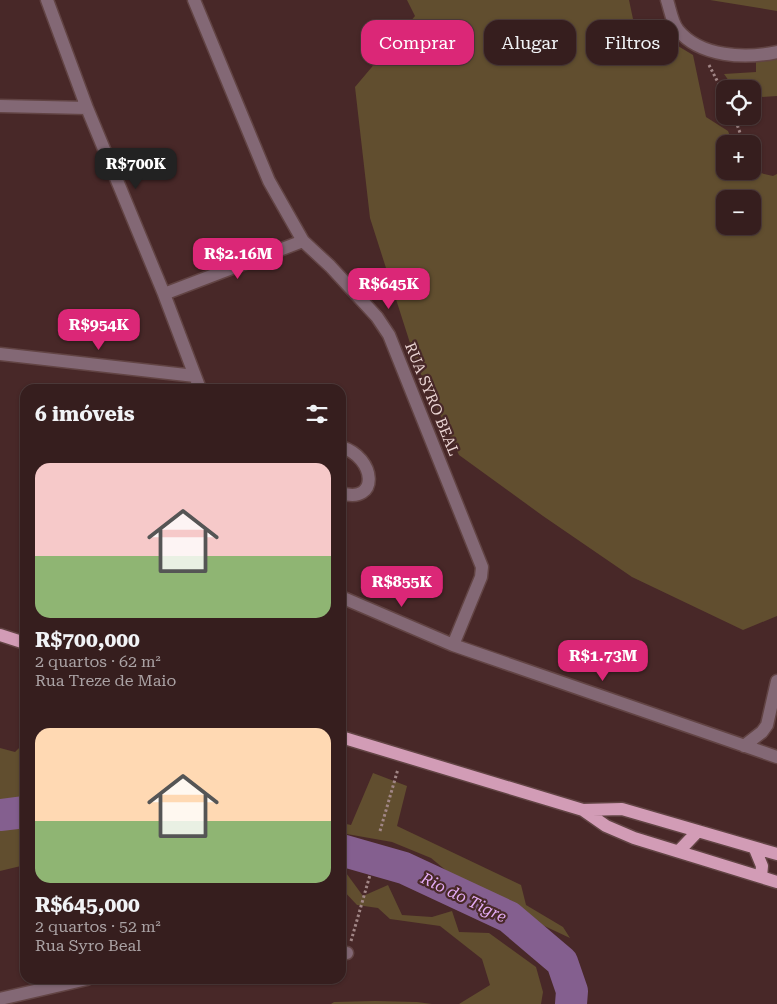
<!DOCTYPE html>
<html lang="pt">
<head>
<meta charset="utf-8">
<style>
	:root { --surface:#361e1e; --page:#3d2727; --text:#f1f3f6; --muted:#aaa2a4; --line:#503c3c; --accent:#db2777 }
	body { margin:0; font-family:"Roboto Serif",serif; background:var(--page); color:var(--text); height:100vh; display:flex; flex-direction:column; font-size:19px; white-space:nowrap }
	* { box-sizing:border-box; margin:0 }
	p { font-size:16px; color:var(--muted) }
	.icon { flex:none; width:28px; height:28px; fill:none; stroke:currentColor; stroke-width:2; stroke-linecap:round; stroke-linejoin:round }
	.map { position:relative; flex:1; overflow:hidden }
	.side { position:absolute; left:20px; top:384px; width:326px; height:600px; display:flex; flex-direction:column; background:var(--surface); border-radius:15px; box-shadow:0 1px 4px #0004,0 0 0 1px var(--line) }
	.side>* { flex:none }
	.hud { position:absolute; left:361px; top:20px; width:340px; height:45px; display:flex; gap:10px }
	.controls { position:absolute; left:716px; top:80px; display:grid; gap:10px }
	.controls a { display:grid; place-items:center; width:45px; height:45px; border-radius:10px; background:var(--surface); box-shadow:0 1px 4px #0004,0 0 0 1px var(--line); font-size:25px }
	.price { position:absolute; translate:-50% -42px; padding:0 11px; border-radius:10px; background:var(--accent); color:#fff; font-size:16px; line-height:32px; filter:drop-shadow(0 1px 2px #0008) }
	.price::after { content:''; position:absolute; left:50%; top:30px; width:15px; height:11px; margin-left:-8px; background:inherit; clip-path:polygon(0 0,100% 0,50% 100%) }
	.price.selected { background:#222; color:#fff }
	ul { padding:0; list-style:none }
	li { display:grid; align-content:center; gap:10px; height:265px; padding:0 15px }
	li span { display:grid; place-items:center; height:155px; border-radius:15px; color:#555 }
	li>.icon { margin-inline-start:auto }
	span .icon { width:90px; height:90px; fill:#fffc; stroke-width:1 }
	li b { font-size:21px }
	h2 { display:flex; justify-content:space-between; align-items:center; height:60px; padding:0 15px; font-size:21px }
	.pill { padding:0 18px; border-radius:15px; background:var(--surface); box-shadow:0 1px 4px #0004,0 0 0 1px var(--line); font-size:18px; line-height:45px }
	.pill.selected { background:var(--accent); color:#fff }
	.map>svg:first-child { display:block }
	.green { fill:#614e2f; fill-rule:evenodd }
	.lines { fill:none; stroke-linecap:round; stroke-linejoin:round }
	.river { stroke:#845f8f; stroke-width:32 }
	.minor-casing { stroke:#624444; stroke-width:15 }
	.major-casing { stroke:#624444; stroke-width:15 }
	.path { stroke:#a18686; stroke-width:3; stroke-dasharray:2.5 2.5; stroke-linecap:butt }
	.minor { stroke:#836875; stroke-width:12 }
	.major { stroke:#d29cb6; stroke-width:12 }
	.labels { text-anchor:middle; stroke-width:4.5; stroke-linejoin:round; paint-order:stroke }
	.street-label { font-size:15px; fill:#ecd6d5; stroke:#482828 }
	.water-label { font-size:16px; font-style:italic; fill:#e3abf4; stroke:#482828 }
</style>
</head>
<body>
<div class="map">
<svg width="777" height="1004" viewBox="0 0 777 1004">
	<rect width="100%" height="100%" fill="#482828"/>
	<path class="green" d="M407,0H629L633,19L693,55L706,117L728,131L733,144H725V171H752L773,176L777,174V616L743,630L632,577L543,516L459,455L418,368L370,218L355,87L415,16ZM725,199H752V226H725Z
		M710,0H777V11Z
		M777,58V96L760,97L753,95L752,89C738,89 733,87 724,74L756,72V62Z
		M25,742V802L0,805V748L15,752Z
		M373,773L407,786L397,826L521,885L526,905L563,927L570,938L538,923L519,910L500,904L460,882L431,858L392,842L341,833V823L351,825Z
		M25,817V865L0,871V819Z
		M341,866L363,896L388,885L402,915L432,917L452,911L459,932L489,933L536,967L543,992L541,1004H459L490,985L482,959L440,926L390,919L378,908L357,905L341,888Z
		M375,1001L417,1002L432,1004H331L334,1002Z"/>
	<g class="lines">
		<path class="river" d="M0,815L25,812
			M341,850L404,868L509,917L562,962L572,991L571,1004"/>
		<defs>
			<path id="minor" d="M47,0L87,108L164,294L200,389
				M194,0L269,181L303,241L330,266L377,317L389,335L482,567L481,577L453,645
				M667,0C670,9 672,23 678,30C700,57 745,59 777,52
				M0,106L87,108
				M164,294L303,241
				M0,354L195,376
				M341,447C376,457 380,505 341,493
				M341,597L453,645L777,757
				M744,746L762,732L767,725L777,681
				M341,953H347
				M0,999L87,979"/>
			<path id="major" d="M0,635L25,643
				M341,737L583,810L622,809L777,854
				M583,810L606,826L634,838L777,882
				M755,849L762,866L761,877
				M679,851L698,831"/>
		</defs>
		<use href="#minor" class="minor-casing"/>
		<use href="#major" class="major-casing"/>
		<path class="path" d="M709,65L725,96
			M734,116L744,144
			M380,831L398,769
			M351,941L370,875"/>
		<use href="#minor" class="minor"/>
		<use href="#major" class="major"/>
	</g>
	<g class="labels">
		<g class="street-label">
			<text transform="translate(432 399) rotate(68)" y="5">RUA SYRO BEAL</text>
		</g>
		<g class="water-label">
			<text transform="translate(464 897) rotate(26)" y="6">Rio do Tigre</text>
		</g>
	</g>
</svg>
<div class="controls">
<a><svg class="icon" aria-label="locate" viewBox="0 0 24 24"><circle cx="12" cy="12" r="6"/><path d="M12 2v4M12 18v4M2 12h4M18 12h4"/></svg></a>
<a>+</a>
<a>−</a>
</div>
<b class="price selected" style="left:136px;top:190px">R$700K</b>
<b class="price" style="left:238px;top:280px">R$2.16M</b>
<b class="price" style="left:389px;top:310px">R$645K</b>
<b class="price" style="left:99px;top:351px">R$954K</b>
<b class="price" style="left:402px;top:608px">R$855K</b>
<b class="price" style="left:603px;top:682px">R$1.73M</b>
<div class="hud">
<a class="pill selected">Comprar</a>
<a class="pill">Alugar</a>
<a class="pill">Filtros</a>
</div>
<section class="side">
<h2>6 imóveis<svg class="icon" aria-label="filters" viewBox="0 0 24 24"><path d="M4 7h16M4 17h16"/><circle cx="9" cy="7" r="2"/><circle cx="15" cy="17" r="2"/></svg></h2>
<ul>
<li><span style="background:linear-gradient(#f6c9c9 60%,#8fb573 0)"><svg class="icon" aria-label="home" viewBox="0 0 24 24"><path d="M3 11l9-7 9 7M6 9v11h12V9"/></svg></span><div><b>R$700,000</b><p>2 quartos · 62 m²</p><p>Rua Treze de Maio</p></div></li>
<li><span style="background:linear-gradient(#ffd9b3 60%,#8fb573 0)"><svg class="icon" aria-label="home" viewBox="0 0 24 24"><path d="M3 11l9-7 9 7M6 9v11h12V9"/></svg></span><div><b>R$645,000</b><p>2 quartos · 52 m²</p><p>Rua Syro Beal</p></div></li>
</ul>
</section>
</div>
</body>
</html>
